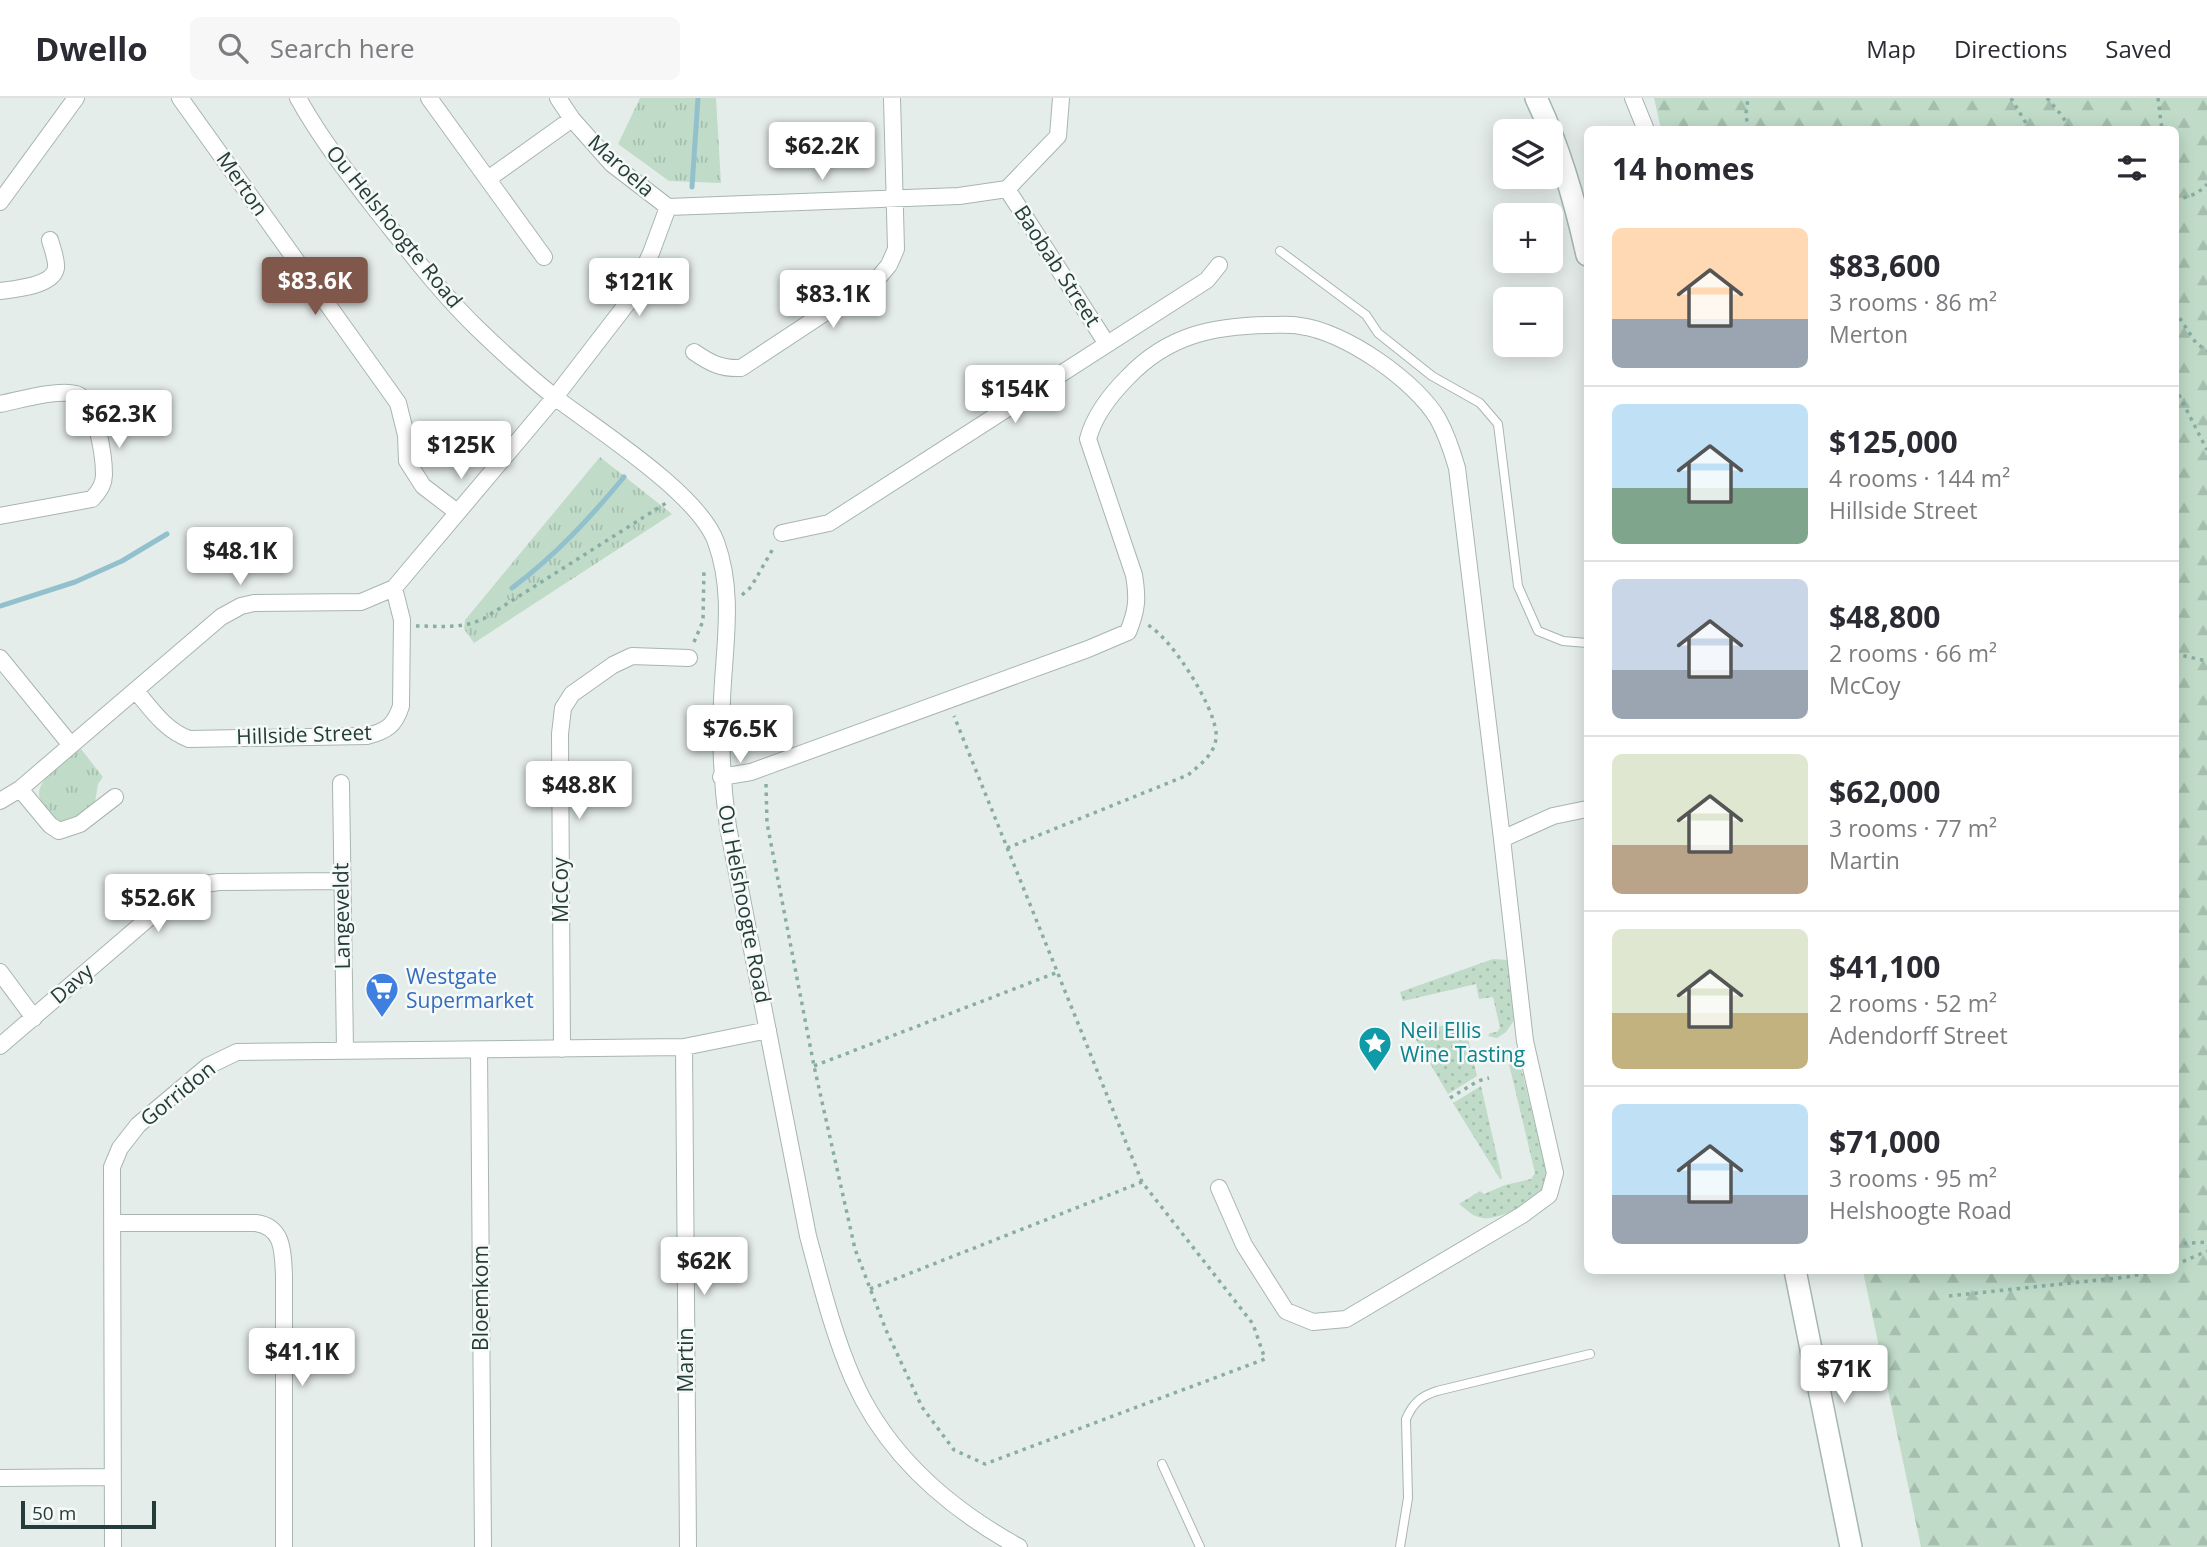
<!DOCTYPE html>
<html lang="en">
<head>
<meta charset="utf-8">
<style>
	:root { --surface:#fff; --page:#f7f7f7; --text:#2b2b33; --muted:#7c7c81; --line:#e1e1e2; --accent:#80584b }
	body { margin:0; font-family:"Open Sans",sans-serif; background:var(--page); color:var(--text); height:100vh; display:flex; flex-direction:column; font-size:26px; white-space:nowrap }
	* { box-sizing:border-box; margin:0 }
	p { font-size:23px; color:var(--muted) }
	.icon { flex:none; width:38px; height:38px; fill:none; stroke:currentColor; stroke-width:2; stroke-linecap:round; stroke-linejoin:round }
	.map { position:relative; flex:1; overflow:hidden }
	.drawer { position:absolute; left:1584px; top:28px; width:595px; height:1148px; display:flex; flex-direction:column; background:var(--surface); border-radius:10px; box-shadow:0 4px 18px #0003 }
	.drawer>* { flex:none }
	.controls { position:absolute; left:1493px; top:21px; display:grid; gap:14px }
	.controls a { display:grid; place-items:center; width:70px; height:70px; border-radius:10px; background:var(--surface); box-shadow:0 4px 18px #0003; font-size:35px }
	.scale { position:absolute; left:21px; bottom:18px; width:135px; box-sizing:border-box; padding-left:7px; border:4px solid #253d38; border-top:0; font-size:19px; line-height:24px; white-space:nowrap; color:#253d38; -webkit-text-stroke:5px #f5f9f8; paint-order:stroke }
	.price { position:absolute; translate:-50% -60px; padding:0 16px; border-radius:7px; background:#fff; color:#222; font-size:23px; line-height:46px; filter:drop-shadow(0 2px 4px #0008) }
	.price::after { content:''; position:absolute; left:50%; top:42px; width:21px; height:16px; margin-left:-10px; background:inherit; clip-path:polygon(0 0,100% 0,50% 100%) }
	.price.active { background:var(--accent); color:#fff }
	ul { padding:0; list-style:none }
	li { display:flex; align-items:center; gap:21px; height:175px; padding:0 28px }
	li+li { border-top:2px solid var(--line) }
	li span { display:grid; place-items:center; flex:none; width:196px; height:140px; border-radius:10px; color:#555 }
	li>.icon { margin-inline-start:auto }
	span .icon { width:84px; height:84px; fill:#fffc; stroke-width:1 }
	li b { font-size:30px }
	h2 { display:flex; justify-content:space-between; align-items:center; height:84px; padding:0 28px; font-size:30px }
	header { display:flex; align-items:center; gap:42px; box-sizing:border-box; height:98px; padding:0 35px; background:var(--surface); border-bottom:2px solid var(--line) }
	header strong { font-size:33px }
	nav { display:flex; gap:38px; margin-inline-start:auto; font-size:24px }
	.search { width:490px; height:63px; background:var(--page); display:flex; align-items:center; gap:18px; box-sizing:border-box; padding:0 24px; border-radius:10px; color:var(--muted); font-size:26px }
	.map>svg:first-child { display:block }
	.grass { fill:url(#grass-tufts) }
	.forest { fill:url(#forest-firs) }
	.garden { fill:url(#garden-dots) }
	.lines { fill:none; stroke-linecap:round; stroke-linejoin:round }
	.stream { stroke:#92c1cd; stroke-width:5 }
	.service-casing { stroke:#a8b5b1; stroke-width:10 }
	.minor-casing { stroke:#a8b5b1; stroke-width:18 }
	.secondary-casing { stroke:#a4b8b2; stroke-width:24 }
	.path { stroke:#88aea4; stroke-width:3.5; stroke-dasharray:3.5 5; stroke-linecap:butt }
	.service { stroke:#fff; stroke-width:8 }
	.minor { stroke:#fff; stroke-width:16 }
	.secondary { stroke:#fff; stroke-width:21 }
	.labels { text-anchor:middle; stroke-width:5; stroke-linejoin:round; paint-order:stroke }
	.street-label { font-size:21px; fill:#253d38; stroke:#f5f9f8 }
	.shop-label { font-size:21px; fill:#366cbe; stroke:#f5f9f8; text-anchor:start }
	.culture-label { font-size:21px; fill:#0d838f; stroke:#f5f9f8; text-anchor:start }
</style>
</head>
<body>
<header>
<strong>Dwello</strong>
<div class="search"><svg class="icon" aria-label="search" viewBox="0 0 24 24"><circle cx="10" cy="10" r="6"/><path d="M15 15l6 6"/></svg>Search here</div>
<nav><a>Map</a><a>Directions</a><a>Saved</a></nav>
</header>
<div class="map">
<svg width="2207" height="1449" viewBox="0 0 2207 1449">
	<defs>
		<pattern id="grass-tufts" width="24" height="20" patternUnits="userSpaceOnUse" patternTransform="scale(1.75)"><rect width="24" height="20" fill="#c0dcc9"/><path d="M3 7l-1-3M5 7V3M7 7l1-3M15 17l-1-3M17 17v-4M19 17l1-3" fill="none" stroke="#a5bead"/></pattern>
		<pattern id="forest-firs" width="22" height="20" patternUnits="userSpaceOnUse" patternTransform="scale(1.75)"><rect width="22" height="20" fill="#c0dcc9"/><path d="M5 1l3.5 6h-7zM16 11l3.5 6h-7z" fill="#a5bead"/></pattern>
		<pattern id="garden-dots" width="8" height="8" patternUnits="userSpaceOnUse" patternTransform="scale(1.75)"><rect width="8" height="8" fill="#c0dcc9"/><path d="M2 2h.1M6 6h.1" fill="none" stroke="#a5bead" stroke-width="1.8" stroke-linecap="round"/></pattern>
	</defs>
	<rect width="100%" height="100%" fill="#e5edea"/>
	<path class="grass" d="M640,0H716L721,85L669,83L618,46Z
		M600,359L672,416L474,545L464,531L465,522Z
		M81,651L103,679L98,686L95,705L67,726L57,724C51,717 42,709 40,701C33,682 68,661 81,651Z"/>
	<path class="forest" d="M1654,0H2207V1449H1921L1863,1173L2175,1172V32L1661,31Z"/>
	<path class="garden" d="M1493,861L1509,862L1515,921L1506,934L1497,940L1488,938L1490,935L1497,934L1500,930L1493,899L1479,901L1476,886L1403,903L1400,894Z
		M1454,925L1465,928L1477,978L1448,996L1412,935Z
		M1508,956L1517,960L1520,965L1546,1072C1546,1079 1546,1088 1542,1094C1534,1105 1496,1123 1483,1120C1473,1119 1467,1112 1459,1106L1480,1093L1484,1096L1505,1087L1531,1081L1535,1075L1508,962L1494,961L1498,957Z
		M1481,988L1502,1080L1500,1081L1453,1005Z"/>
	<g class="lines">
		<path class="stream" d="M692,89L698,0
			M512,490C556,457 590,420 624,379
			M0,508L75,484L122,463L167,436"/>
		<defs>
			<path id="service" d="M1280,153L1366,217L1378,235L1432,278L1480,305L1498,326L1518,488L1538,533L1563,543L1587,545
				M1162,1366L1200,1449
				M1400,1449L1408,1400L1406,1321C1413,1305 1421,1298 1437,1293L1590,1256"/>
			<path id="minor" d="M180,0L398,305L406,337L407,363L423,388L457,414
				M298,0C320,40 349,77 377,113C409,153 440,194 477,230C502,254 529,279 556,300C598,332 699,396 716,444C735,496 724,548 722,602C720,645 722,686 728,729L808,1138C821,1186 833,1235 853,1281C886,1356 948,1410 1019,1449
				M429,0L544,159
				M558,0L572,21L612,66L668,109L959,98L1007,91L1058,38L1061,0
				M1633,0L1646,32
				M488,81L572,21
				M1007,91L1107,246
				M0,104L76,0
				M0,193C15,191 53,188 56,170C57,162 52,150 50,142
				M694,254C710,265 721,271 741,270L879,179L889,167L896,151L892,0
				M0,306C20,302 57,291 76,296C96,302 104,358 104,377C104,387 99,394 92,401L0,418
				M782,435L829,425L1207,182L1219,167
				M0,560L70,646
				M136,593C152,612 165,632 189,641L367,638C387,633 395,627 401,608L402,522L394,490
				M721,679L751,674L1088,551L1128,534C1137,512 1138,501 1134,477L1088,341C1094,318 1112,295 1128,279C1168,237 1213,228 1268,227C1279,227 1290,226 1300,228C1344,233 1416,283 1438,321C1447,337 1452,353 1457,370L1502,741
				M341,685L345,952
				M20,691L50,727L59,733L80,726L115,699
				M0,703L20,691L221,519L241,508L254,505L361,504L394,490L555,299L629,203L651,155L668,109
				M0,874L34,920
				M0,948L164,807L189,788L219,784L341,783
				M684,949L688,1449
				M562,951L560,636L563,610L572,596L613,567L632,558L689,560
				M479,952L483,1449
				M1219,1090L1244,1147L1286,1213L1313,1224L1346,1221L1522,1117L1549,1097L1555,1075L1525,943L1502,741L1553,718L1587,711
				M113,1125H256C284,1129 283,1155 284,1178V1449
				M0,1380L112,1379
				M113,1449L112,1069L120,1050L138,1027L208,968L237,954L684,949L768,932"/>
			<path id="secondary" d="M1536,0C1560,50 1575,103 1587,157
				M1795,1172L1851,1449"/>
		</defs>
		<use href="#service" class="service-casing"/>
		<use href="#minor" class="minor-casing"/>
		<use href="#secondary" class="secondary-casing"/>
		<path class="path" d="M2011,0L2030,32
			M2047,0L2063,19L2070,32
			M2158,0L2162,32
			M1748,32L1746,15L1748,0
			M2175,102C2188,99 2199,96 2207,86
			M2175,213L2196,245L2207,253
			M2175,289L2207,352
			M742,497L751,489L774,449
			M416,528C439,528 462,531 483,521L666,405
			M694,544L703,523L704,470
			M2175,556L2207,563
			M766,686L767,725L814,968L855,1151L886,1232L922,1309L954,1352L985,1366L1265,1261L1253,1226L1142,1084L954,618
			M1007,750L1188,677C1201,666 1218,654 1216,634C1213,606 1172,541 1148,527
			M814,968L1058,874
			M1450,1000L1478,983L1489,980
			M2175,1146L2207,1144
			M2175,1167L2207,1153
			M870,1191L1142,1084
			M1949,1198L2127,1179L2158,1172"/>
		<use href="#service" class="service"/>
		<use href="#minor" class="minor"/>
		<use href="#secondary" class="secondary"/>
	</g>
	<defs>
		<symbol id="supermarket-pin" viewBox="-11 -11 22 30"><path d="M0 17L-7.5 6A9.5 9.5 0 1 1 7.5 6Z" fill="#3f7fe0" stroke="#f5f9f8"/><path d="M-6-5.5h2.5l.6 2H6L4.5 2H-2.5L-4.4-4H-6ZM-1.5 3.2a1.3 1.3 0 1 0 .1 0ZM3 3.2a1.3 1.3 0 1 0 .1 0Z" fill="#fff"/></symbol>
		<symbol id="sight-pin" viewBox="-11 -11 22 30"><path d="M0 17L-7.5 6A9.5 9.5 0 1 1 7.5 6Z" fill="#0f9aa8" stroke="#f5f9f8"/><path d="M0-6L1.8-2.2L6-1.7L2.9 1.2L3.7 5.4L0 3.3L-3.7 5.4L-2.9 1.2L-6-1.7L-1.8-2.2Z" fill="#fff"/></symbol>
	</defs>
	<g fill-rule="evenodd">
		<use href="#supermarket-pin" x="363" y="872" width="38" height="52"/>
		<use href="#sight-pin" x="1356" y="926" width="38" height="52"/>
	</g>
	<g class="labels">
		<g class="street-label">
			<text transform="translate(621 68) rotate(42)" y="7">Maroela</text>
			<text transform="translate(242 86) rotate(55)" y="7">Merton</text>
			<text transform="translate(394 129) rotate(51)" y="7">Ou Helshoogte Road</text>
			<text transform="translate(1057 168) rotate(57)" y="7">Baobab Street</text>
			<text transform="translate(304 637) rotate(-2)" y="7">Hillside Street</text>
			<text transform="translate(561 792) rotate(-90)" y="7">McCoy</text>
			<text transform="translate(744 806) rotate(79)" y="7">Ou Helshoogte Road</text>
			<text transform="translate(342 818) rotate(-91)" y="7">Langeveldt</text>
			<text transform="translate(72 886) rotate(-41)" y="7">Davy</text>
			<text transform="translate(178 996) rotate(-39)" y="7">Gorridon</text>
			<text transform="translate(481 1200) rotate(-90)" y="7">Bloemkom</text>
			<text transform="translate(686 1262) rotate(-90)" y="7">Martin</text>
		</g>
		<g class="shop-label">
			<text x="406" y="886">Westgate<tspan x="406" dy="24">Supermarket</tspan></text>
		</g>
		<g class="culture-label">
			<text x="1400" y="940">Neil Ellis<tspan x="1400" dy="24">Wine Tasting</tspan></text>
		</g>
	</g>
</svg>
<div class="controls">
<a><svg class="icon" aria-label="layers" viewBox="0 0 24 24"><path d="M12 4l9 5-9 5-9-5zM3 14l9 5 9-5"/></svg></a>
<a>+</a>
<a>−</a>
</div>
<div class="scale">50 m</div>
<b class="price" style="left:822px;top:84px">$62.2K</b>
<b class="price active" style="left:315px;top:219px">$83.6K</b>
<b class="price" style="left:639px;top:220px">$121K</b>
<b class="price" style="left:833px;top:232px">$83.1K</b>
<b class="price" style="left:1015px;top:327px">$154K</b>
<b class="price" style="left:119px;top:352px">$62.3K</b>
<b class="price" style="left:461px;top:383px">$125K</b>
<b class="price" style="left:240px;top:489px">$48.1K</b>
<b class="price" style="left:740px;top:667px">$76.5K</b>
<b class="price" style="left:579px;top:723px">$48.8K</b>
<b class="price" style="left:158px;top:836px">$52.6K</b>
<b class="price" style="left:704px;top:1199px">$62K</b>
<b class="price" style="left:302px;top:1290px">$41.1K</b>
<b class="price" style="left:1844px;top:1307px">$71K</b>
<section class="drawer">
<h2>14 homes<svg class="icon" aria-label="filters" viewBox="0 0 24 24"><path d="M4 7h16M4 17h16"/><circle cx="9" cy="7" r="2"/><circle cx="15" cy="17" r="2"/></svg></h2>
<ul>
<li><span style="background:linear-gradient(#ffd9b3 65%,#9aa5b1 0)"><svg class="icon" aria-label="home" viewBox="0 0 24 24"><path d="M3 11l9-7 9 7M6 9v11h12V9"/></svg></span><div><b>$83,600</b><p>3 rooms · 86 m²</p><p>Merton</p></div></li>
<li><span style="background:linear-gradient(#bfe0f5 60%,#7fa58c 0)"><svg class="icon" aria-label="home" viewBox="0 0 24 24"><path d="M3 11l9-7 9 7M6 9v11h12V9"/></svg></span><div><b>$125,000</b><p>4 rooms · 144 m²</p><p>Hillside Street</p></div></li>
<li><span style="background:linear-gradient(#c9d6e8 65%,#9aa5b1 0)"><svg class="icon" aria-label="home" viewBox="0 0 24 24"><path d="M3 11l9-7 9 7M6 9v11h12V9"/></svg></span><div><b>$48,800</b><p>2 rooms · 66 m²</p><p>McCoy</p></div></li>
<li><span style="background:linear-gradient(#dfe7d0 65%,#b9a48a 0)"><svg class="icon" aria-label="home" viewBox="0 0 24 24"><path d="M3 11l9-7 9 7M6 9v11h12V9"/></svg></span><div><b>$62,000</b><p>3 rooms · 77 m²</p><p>Martin</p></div></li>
<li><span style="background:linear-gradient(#dfe7d0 60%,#c2b280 0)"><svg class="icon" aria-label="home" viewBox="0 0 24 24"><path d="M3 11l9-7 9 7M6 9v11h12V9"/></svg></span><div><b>$41,100</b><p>2 rooms · 52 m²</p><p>Adendorff Street</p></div></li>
<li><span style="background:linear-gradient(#bfe0f5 65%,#9aa5b1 0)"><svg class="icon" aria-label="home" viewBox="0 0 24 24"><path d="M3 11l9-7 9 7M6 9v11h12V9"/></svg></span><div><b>$71,000</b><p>3 rooms · 95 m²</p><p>Helshoogte Road</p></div></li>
</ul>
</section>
</div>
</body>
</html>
